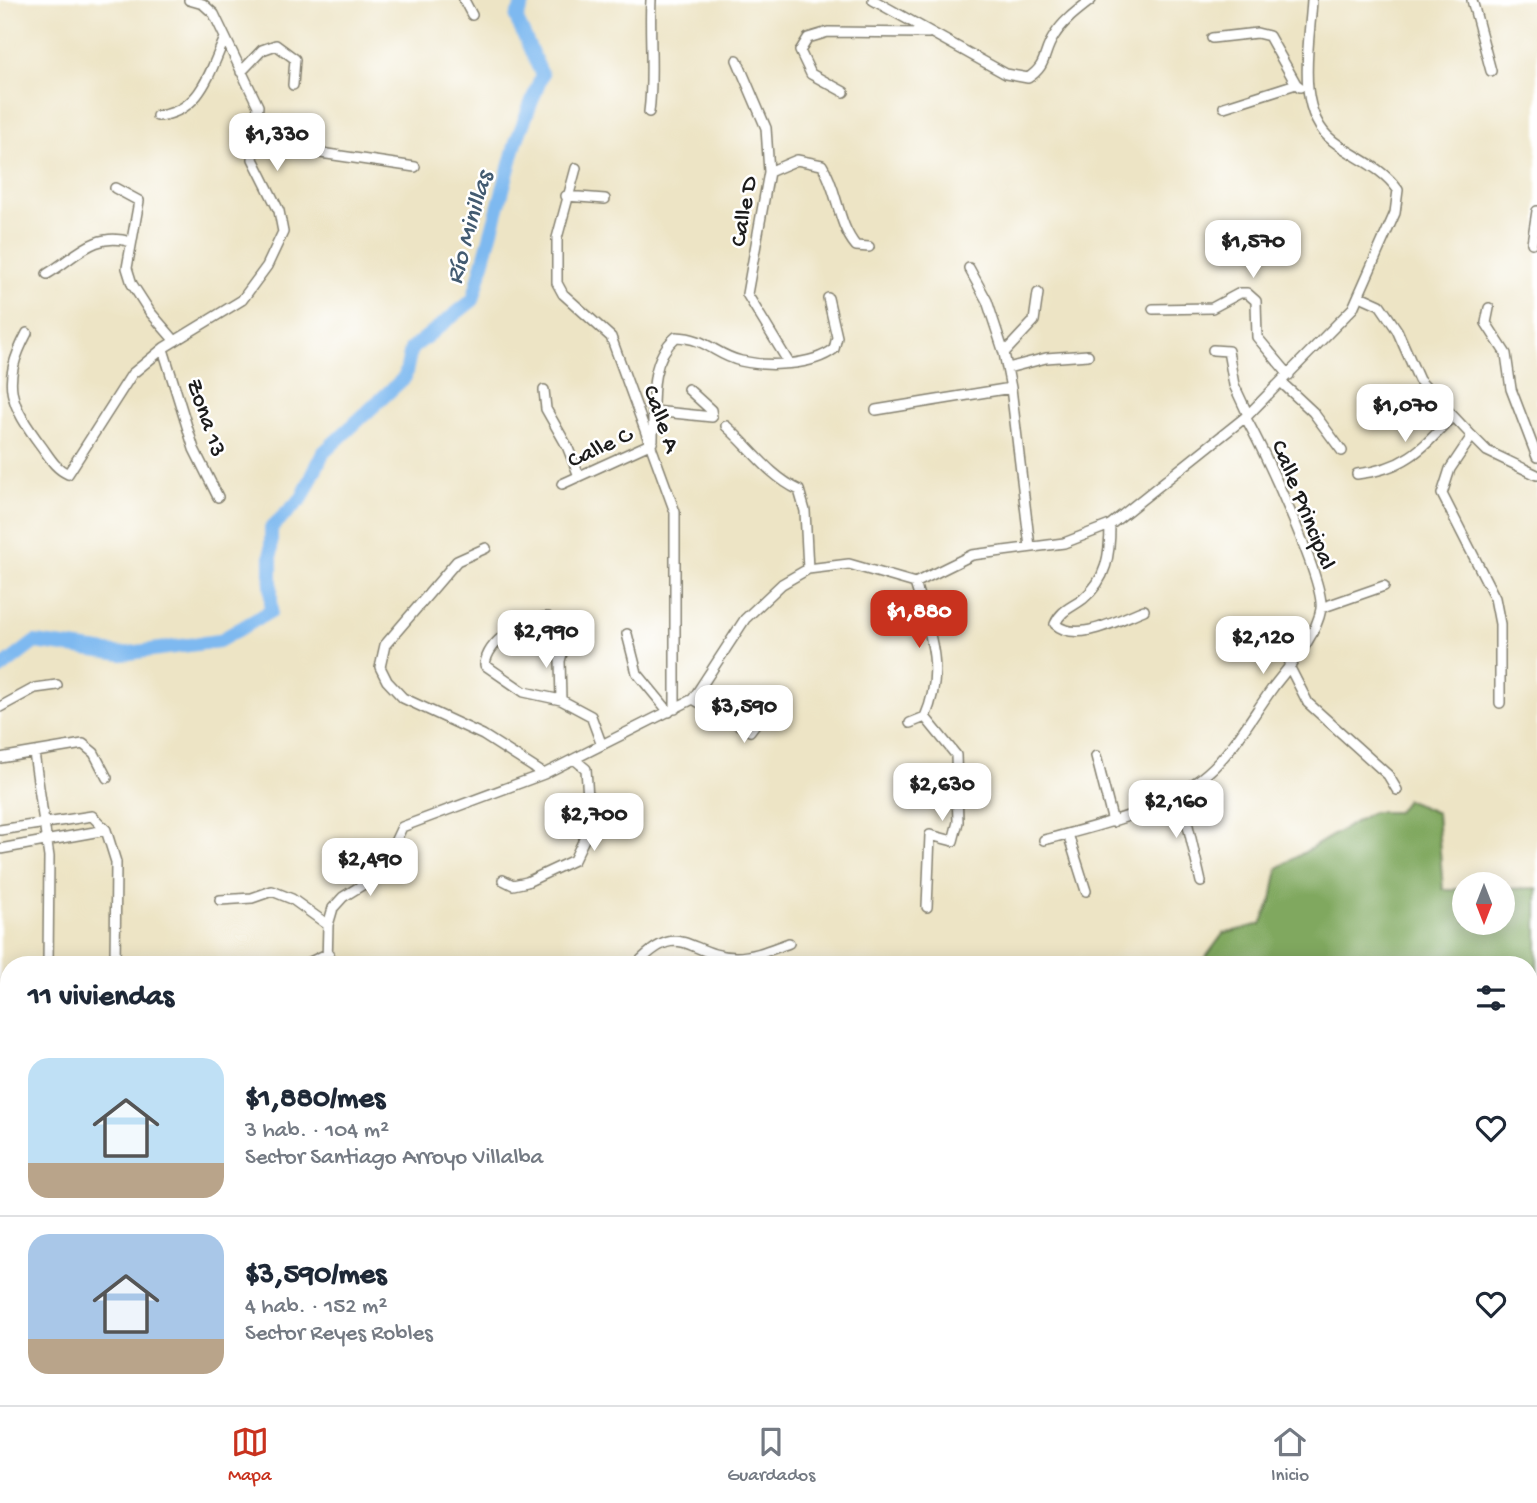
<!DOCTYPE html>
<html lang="es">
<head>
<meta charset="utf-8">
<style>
	:root { --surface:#fff; --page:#f2f2f3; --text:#1f2937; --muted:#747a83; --line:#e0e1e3; --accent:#c8321e }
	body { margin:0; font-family:"Gochi Hand",sans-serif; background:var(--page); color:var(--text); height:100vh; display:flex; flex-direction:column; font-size:26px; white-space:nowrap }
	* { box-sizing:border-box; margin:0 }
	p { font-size:23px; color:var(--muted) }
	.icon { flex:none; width:38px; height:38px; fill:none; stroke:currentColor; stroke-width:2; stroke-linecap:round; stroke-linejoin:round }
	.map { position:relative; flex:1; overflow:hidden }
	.panel { position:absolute; left:0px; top:956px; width:1538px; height:450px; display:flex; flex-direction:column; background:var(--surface); border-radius:28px 28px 0 0; box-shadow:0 4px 18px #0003 }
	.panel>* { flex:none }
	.needle { width:46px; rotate:180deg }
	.buttons { position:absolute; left:1452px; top:872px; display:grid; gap:14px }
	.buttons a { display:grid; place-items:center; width:63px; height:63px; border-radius:50%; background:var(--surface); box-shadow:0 4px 18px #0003; font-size:35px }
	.price { position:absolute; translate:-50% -60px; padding:0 16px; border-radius:14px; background:#fff; color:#222; font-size:23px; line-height:46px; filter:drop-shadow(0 2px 4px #0008) }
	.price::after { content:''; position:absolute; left:50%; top:42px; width:21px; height:16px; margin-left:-10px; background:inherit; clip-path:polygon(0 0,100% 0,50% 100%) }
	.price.on { background:var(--accent); color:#fff }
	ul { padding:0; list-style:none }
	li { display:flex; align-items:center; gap:21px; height:175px; padding:0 28px }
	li+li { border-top:2px solid var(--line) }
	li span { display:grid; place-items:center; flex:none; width:196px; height:140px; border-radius:21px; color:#555 }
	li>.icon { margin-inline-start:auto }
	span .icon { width:84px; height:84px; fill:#fffc; stroke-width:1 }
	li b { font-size:30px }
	h2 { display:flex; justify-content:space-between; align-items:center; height:84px; padding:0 28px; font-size:30px }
	.tab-bar { display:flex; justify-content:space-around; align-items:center; height:98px; border-top:2px solid var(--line); background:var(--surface); font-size:19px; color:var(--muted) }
	.tab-bar a { display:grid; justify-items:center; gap:4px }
	.tab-bar .on { color:var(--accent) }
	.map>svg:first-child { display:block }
	.forest { fill:#80a85f; stroke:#4e623e; stroke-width:2 }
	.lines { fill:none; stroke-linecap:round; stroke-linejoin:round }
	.river { stroke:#7eb9f0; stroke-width:14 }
	.street-casing { stroke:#848070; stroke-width:12 }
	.secondary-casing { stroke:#848070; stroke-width:16 }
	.street { stroke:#fff; stroke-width:9 }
	.secondary { stroke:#fff; stroke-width:12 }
	.labels { text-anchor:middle; stroke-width:5; stroke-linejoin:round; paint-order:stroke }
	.street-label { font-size:24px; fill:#1c1c1c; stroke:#fff }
	.water-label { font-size:26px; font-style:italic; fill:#435b71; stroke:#fff }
</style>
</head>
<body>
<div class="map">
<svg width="1537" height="1405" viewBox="0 0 1537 1405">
	<rect width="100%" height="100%" fill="#fff"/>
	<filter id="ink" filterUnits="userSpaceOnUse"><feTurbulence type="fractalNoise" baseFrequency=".0143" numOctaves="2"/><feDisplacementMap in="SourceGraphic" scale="14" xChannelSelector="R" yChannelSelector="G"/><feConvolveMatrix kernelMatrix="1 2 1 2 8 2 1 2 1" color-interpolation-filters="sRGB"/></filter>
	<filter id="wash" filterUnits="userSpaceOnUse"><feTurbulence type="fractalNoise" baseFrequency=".00686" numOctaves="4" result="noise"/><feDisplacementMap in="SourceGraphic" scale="28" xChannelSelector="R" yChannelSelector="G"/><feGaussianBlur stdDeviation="1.57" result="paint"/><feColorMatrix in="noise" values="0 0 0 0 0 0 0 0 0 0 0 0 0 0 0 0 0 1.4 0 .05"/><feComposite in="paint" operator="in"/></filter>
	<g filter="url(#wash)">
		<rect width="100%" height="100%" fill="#ede4c5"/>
		<path class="forest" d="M1406,800L1437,813L1443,889H1465V922H1503V889L1537,888V1039L1530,1044V964H1201L1223,934L1261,924L1272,900L1278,868L1372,812H1397Z
			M1530,1106L1537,1109V1342L1530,1343Z
			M957,1397V1396L1009,1397L1008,1405H955Z
			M1329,1397H1381L1380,1405H1338Z
			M1464,1397V1396L1496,1397L1494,1405H1463Z"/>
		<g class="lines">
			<path class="river" d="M0,669L35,642L122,654L219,641L271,611V528L302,498L323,453L405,377L411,349L473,300L516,142L542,75L516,18L525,0"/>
		</g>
	</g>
	<g filter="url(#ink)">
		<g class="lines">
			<defs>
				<path id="street" d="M464,0L472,15
					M873,0L1006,74L1028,78C1048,65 1042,54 1054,36C1063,21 1077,11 1091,0
					M1472,0L1491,71
					M1212,38L1257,33L1269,36L1296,84
					M737,60L766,128L769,172L747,294L789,363
					M241,72L262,50L276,45L295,59L293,85
					M844,92L811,74L800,51L808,38L828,32L928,33
					M1224,107L1296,84L1300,87
					M649,112C654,75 649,38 651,0
					M157,116C201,112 209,73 225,38
					M253,143L415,167
					M576,168L557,238V283L563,294L611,337L675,512V709
					M769,172L797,160L822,165C838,190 837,223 856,246L869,247
					M115,188L139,201L127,268L132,284L150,312L175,341
					M566,196L605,199
					M1532,243L1537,211
					M969,268L987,301L1004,353
					M47,274C77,256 94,231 131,242
					M1360,296L1380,305L1397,330L1419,380L1472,436L1487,451L1537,475
					M1489,308L1486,323L1506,354L1511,389L1537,457
					M1153,309L1212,308L1240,293H1247L1256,301L1257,337L1289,375
					M27,333C0,384 10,404 42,447C50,458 55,468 68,474L132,374L165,347L242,300L267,266L283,232L279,211L253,159L258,106L214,14L203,4L189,0
					M163,349L194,449L218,497
					M1213,350L1228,351L1234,385L1248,415
					M1008,368L1046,358L1088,355
					M1282,383L1313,412L1342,451
					M544,390L546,409L567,446L579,476
					M876,410L1011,388
					M654,411L712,417L711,410L688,389
					M726,426C751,448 769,476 799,490L805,511L808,569
					M1472,436L1450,469L1442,494L1495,598L1500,624V703
					M653,440C654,405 647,362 676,337C707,338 715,355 741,361C768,367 812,366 834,349L837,337L828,298
					M1357,474C1405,469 1422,449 1453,416
					M562,484L652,443
					M1110,525C1110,555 1107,579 1083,599C1071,608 1061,610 1055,624C1077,644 1120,619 1144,610
					M1030,547L1011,388L1004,353L1034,321L1038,293
					M486,548L457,561L385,645L380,667L387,681L403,698L483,735L544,774
					M1321,608L1384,586
					M559,632L548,617C525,617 487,641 485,665L524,692L561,700L591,716L601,743
					M627,634L637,673L669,712
					M1289,666L1308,703L1388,775L1397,790
					M693,699L750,731L778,694
					M561,700L560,661L565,643
					M0,707L35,688L57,685
					M925,717L956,755L958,822L953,841L930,835L927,907
					M910,723L925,717C946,669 929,630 915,583
					M34,753L49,857L48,964
					M1096,756L1113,822
					M0,758L83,744L94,753L107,778
					M1180,791L1201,882
					M0,830L92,816L106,830
					M1068,834L1086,891
					M1044,840C1101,825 1170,810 1214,767C1237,744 1255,712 1274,686C1291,664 1316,637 1321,609C1325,582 1262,445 1245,417
					M0,849L106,830L116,862L115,964
					M503,880L513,885L527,882L574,860L590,827L586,769L574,759
					M220,900L252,898L272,891L292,899L328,925
					M306,964L329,953
					M327,964L328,925L333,908L343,897L380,874L402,827L544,774L693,699L745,619L782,584L808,569L849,564L915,583L972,555L1064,543L1110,525L1248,415L1353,308L1395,213L1398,190C1381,166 1355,158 1333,141C1294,111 1310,42 1312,0
					M637,964C681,917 689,957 736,957C755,957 772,949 789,943
					M0,1152H9
					M1532,1369L1537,1375
					M71,1396L82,1405
					M246,1396L247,1405
					M1275,1396L1280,1405
					M130,1405L139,1396
					M360,1405L361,1396
					M758,1405L760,1396
					M835,1405L838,1396
					M911,1405L913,1396
					M1052,1405L1054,1396
					M1124,1405L1125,1396
					M1207,1405L1213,1396
					M1422,1405L1424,1396"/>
				<path id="secondary" d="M107,1405L114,1396"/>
			</defs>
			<use href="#street" class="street-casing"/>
			<use href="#secondary" class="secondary-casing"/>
			<use href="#street" class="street"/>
			<use href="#secondary" class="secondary"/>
		</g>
	</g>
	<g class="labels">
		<g class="street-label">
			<text transform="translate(742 211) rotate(-80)" y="8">Calle D</text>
			<text transform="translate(208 417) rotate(71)" y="8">Zona 13</text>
			<text transform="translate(663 418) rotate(70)" y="8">Calle A</text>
			<text transform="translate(599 446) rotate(-25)" y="8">Calle C</text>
			<text transform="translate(1305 504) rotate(68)" y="8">Calle Principal</text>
		</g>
		<g class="water-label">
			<text transform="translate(467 227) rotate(-74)" y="9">Río Minillas</text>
		</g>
	</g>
</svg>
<div class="buttons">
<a><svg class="needle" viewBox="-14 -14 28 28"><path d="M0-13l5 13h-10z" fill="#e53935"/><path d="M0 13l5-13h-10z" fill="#747a83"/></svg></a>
</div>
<b class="price" style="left:277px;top:173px">$1,330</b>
<b class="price" style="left:1253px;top:280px">$1,570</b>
<b class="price" style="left:1405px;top:444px">$1,070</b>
<b class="price on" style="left:919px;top:650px">$1,880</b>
<b class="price" style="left:546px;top:670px">$2,990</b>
<b class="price" style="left:1263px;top:676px">$2,120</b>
<b class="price" style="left:744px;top:745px">$3,590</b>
<b class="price" style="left:942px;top:823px">$2,630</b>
<b class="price" style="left:1176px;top:840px">$2,160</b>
<b class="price" style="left:594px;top:853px">$2,700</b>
<b class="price" style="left:370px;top:898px">$2,490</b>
<section class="panel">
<h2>11 viviendas<svg class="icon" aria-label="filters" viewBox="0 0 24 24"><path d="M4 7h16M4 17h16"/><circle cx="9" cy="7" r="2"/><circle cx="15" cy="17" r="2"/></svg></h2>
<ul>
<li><span style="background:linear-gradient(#bfe0f5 75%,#b9a48a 0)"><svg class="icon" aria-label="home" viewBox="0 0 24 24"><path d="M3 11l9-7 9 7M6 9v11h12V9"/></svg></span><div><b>$1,880/mes</b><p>3 hab. · 104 m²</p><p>Sector Santiago Arroyo Villalba</p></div><svg class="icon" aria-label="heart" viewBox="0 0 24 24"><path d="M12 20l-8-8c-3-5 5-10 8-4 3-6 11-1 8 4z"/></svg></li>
<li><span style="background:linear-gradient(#a9c7e8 75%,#b9a48a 0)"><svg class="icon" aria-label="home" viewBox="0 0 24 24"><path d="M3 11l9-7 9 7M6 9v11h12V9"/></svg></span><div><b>$3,590/mes</b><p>4 hab. · 152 m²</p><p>Sector Reyes Robles</p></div><svg class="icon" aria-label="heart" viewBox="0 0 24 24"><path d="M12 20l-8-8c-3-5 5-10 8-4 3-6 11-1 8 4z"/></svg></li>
</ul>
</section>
</div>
<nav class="tab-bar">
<a class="on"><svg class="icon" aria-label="map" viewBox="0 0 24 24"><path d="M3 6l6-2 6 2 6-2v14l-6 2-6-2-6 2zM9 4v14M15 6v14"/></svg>Mapa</a>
<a><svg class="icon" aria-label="saved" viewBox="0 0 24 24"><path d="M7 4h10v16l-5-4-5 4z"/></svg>Guardados</a>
<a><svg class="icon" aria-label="home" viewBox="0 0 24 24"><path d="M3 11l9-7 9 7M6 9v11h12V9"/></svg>Inicio</a>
</nav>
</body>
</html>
